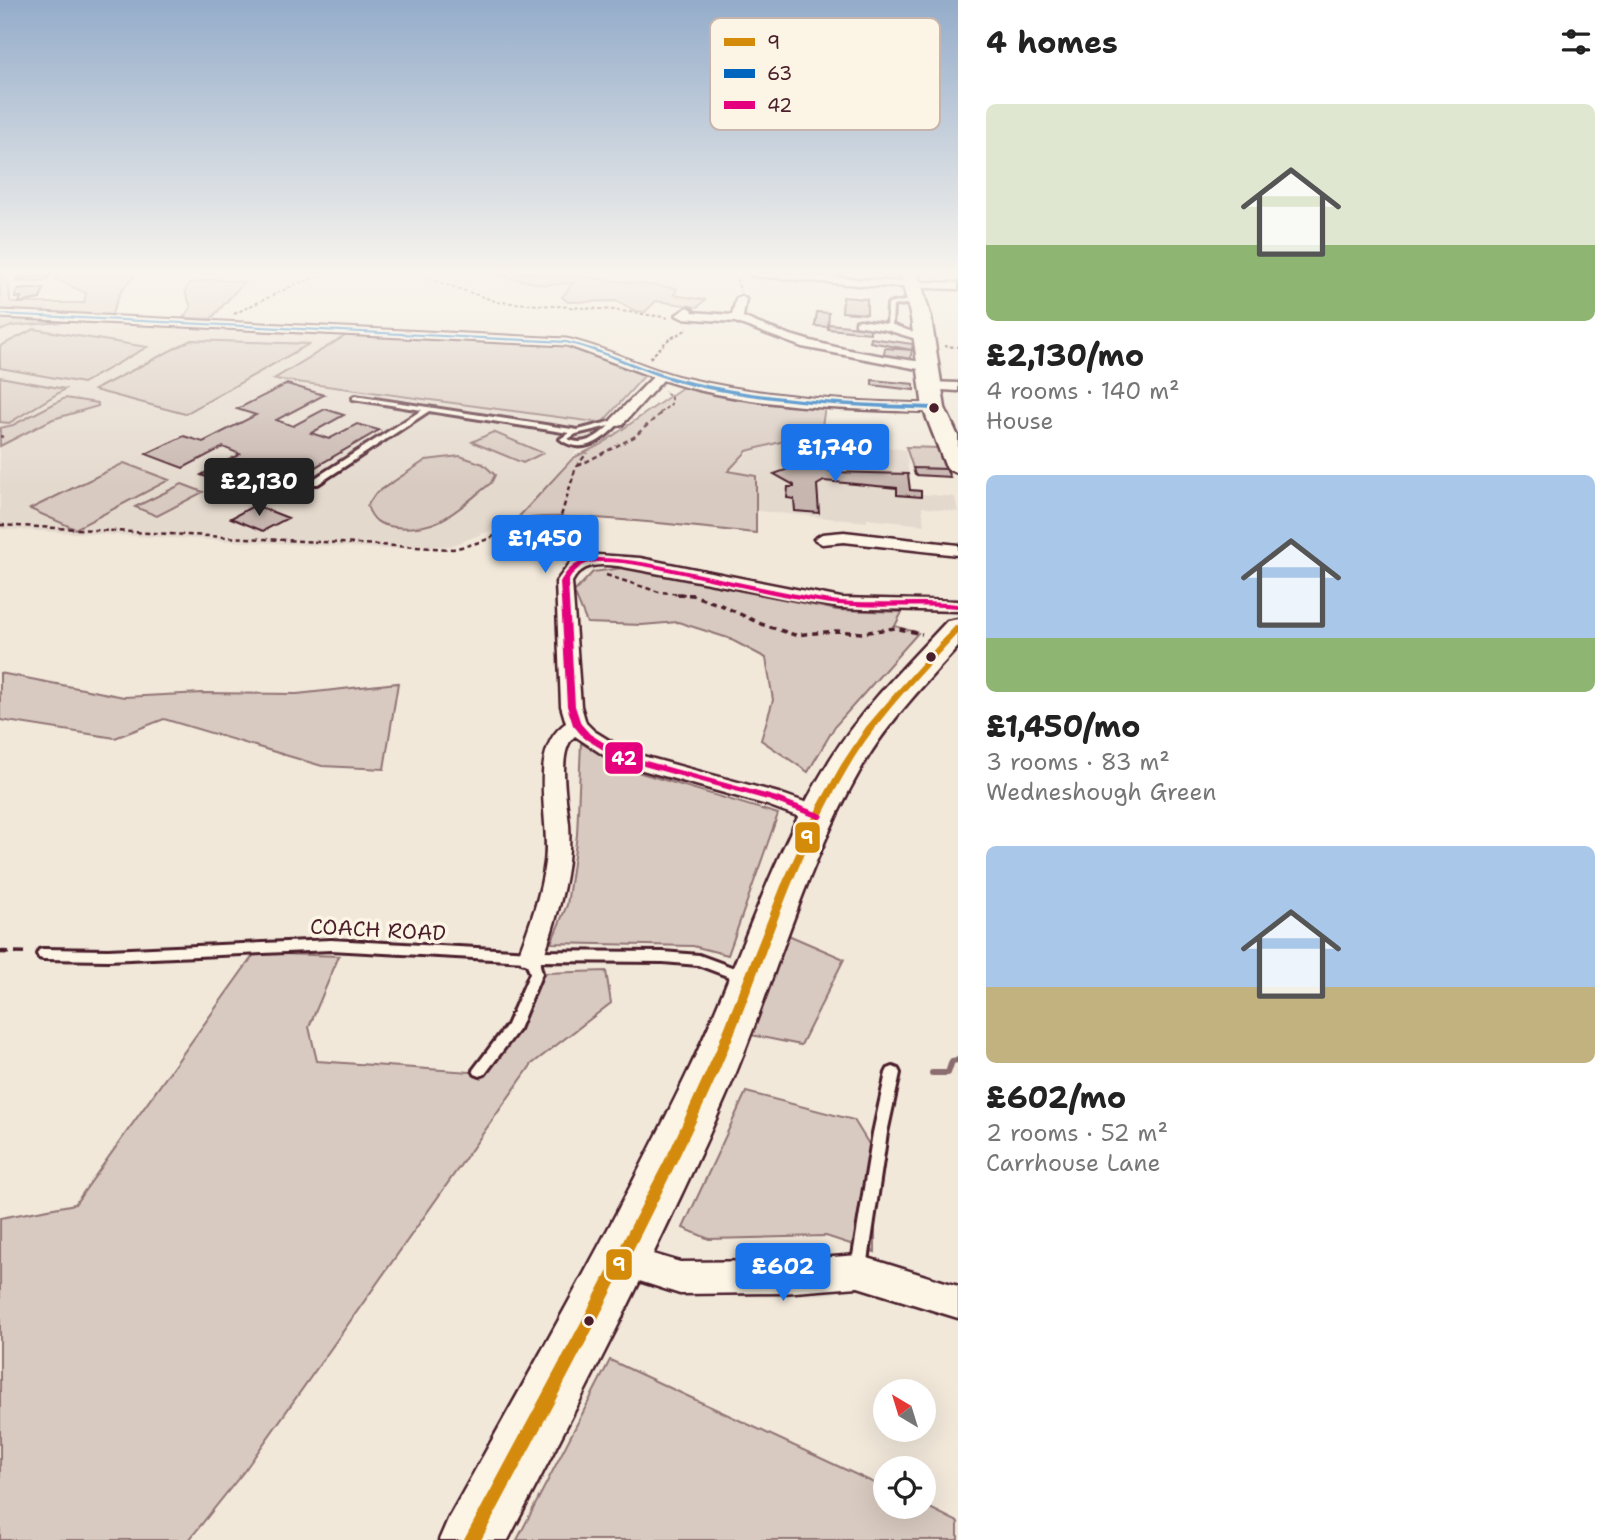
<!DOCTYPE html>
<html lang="en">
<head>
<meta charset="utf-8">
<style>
	:root { --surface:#fff; --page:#f6f6f6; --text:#222; --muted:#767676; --accent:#1a73e8 }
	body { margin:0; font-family:"Shantell Sans",sans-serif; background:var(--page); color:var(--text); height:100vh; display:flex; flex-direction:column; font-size:26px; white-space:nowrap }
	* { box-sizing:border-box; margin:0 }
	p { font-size:23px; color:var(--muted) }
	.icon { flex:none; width:38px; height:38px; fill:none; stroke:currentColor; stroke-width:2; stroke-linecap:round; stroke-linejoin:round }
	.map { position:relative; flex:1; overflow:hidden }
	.details { display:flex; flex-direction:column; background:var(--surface); width:665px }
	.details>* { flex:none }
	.needle { width:46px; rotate:322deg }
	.controls { position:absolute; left:873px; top:1379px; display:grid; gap:14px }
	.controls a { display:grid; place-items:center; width:63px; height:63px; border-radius:50%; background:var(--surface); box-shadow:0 7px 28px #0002; font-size:35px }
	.price { position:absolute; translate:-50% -60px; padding:0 16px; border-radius:7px; background:var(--accent); color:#fff; font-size:23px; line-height:46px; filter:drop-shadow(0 2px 4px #0008) }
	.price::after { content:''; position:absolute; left:50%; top:42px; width:21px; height:16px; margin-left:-10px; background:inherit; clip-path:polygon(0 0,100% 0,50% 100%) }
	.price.active { background:#222; color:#fff }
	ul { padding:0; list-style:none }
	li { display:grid; align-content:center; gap:14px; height:371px; padding:0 28px }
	li span { display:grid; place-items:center; height:217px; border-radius:10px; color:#555 }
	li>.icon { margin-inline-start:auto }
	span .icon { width:126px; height:126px; fill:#fffc; stroke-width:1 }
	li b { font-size:30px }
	h2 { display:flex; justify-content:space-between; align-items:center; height:84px; padding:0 28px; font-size:30px }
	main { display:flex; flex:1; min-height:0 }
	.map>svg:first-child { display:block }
	.built { fill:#e4d9cd }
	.green { fill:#d8cac0; stroke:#917476; stroke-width:2 }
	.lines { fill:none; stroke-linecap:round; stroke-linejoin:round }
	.stream { stroke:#8b6d6f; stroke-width:6 }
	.building { fill:#c7b6af; stroke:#4a1f2b; stroke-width:2 }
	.service-casing { stroke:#4a1f2b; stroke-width:6 }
	.minor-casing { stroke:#4a1f2b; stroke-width:5 }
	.trunk-casing { stroke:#4a1f2b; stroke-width:5 }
	.path-far3 { stroke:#4a1f2b; stroke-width:2; stroke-dasharray:3.5 2.5; stroke-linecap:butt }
	.path-far2 { stroke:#4a1f2b; stroke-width:2.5; stroke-dasharray:5 3.5; stroke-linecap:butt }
	.path-far1 { stroke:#4a1f2b; stroke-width:3.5; stroke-dasharray:6 5; stroke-linecap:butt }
	.path { stroke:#4a1f2b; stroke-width:4.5; stroke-dasharray:9 6; stroke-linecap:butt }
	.service { fill:#fcf5e5; fill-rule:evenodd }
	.minor { fill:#fcf5e5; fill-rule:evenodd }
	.trunk { fill:#fcf5e5; fill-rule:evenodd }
	.bus-1-casing { stroke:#fcf5e5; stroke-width:5 }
	.bus-2-casing { stroke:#fcf5e5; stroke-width:5 }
	.bus-3-casing { stroke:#fcf5e5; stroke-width:5 }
	.bus-1 { fill:#d48b09; fill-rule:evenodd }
	.bus-2 { fill:#0065bd; fill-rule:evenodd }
	.bus-3 { fill:#e5007d; fill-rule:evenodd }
	.bus-dot { fill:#4a1f2b; stroke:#fcf5e5; stroke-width:2.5 }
	.labels { text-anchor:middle; stroke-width:7; stroke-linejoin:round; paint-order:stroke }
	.street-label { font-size:21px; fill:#4a1f2b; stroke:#fcf5e5 }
	.key { fill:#fcf5e5; stroke:#c7b5ad; stroke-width:2 }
	.key-label { font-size:19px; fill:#4a1f2b }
	.line-badge { stroke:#fcf5e5; stroke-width:2.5 }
	.badge-label { font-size:19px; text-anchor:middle; font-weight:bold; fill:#fff }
</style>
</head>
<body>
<main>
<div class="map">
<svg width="958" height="1540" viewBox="0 0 958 1540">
	<rect width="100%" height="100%" fill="#f1e8da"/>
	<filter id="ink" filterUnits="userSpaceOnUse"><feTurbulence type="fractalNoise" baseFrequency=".0143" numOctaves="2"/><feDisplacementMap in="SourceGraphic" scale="14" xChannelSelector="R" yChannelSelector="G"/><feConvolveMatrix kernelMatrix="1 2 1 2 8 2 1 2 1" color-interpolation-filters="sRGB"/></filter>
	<g filter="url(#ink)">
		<path class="built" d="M0,317L350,333L275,379L602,423L514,522L450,546L385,549L0,529Z
			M818,427L851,433L849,442L906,450L910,489L921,491L922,494L955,497L958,512L922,507L924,525L867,519V522L759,511L729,473L731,469L748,453Z"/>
		<path class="green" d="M59,273H137L120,293L111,316L0,310V279L3,276L9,285L10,301L13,303H84L86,293L55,279Z
			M450,273H552L677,288L674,295L705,300L698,307L656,301L645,312L635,311L616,301L568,302L562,297L573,283L545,285L498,275Z
			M211,279L244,282L211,319L183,318L191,307L185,291L189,284Z
			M0,317L79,321L12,326L0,331Z
			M34,329L147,347L83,383L0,368V346Z
			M350,333L555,343L577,347L646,374L602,423L274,379Z
			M191,340L309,344L185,414L94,390Z
			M0,377L65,389L9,423L0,422Z
			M683,387L734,398L825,407L822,426L784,441L747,451L728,471L756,476V533C711,529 545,507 514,522L573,458L600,445Z
			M65,398L98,403V406L53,419L0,446V428L13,425Z
			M493,432L543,453L523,463L472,442Z
			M906,447L938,448L946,469L913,468Z
			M460,456L483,464L495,475L491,483C457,509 441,532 395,527C379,525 373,521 367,506L375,494L426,460Z
			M124,463L169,480L75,529L30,509Z
			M182,484L203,492L157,516L135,507Z
			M637,566L741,591L837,610L902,612L895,626L918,633L835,726L808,772L761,740L773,700L766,658L728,638L678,622L642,625L587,623L574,592L593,572Z
			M0,673L124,697L203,693L297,694L398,683L384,769L322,766L164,719L115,738L0,720Z
			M581,743L621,767L778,814L728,955L693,946L551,943L567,905L577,835Z
			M786,934L844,959L801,1045L746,1034Z
			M255,953L339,956L309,1027L317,1061L470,1072L544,973L606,971L611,1003L532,1064L245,1470L189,1540H0V1218L75,1204Z
			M746,1092L854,1120L875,1154V1252L826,1236L709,1239L683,1228Z
			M610,1360L885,1488L886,1507L924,1505L958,1522V1540H517Z"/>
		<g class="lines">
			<path class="stream" d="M932,1073H948L952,1061L958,1060"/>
		</g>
		<path class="building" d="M49,276L48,279L35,282L17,281L18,278Z
			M44,288L40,299L19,303L21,297L15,298L17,290Z
			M843,297L867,299V314L842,312Z
			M817,312L829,313L828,327L815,326Z
			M828,324L870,328V333L828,329Z
			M871,338L913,344L912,350L870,342Z
			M885,348L912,350L910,362L883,359Z
			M872,380L914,384V390L872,385Z
			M287,384L324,395L276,420L293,426L325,409L344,415L311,433L329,439L357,424L379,430L300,476L310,479L291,491L279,487L261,497L201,475L240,454L223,447L183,468L146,454L184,436L203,442L256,415L237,409Z
			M811,461L832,472L908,474L910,490L921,491V497L897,495V488L824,481L817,485L819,513L795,511L794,499L787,498L788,487H794V485L774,474Z
			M913,468L946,469L950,477L915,475Z
			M255,505L288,518L263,531L231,518Z"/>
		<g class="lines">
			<defs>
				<path id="service" d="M915,299L917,302L893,306L892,327L887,328L888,304Z
					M355,396L578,430L617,420L620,422C604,440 582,456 560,439L569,433L429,411L318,484H312V480L422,410L353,399V397ZM609,426C597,437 584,447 568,439L576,434Z
					M331,940L531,951L663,952L699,955L748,973L749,977L748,981L743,982L698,965L663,962L539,961L542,973L519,1029L485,1074L480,1076L475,1074L473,1070L507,1025L530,973L526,961L331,950L108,960L43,959L39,958L37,954L39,950L43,949L108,950Z
					M893,1067L898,1069L900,1073L887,1133L867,1268L865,1274L859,1276L853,1274L851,1268L873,1133L886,1073L888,1069Z"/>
				<path id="minor" d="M748,273H784L870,280L958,283V289L870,286L753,276Z
					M741,296L746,299L743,317C802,344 865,354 929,363L935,367L929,371L802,347L735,322L682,318L676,315L688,307L693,310L692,312L732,315L736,299Z
					M0,311L566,339C608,348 646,370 688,379C769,398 852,402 934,404L941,408L934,412C845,409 749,408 663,380L622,425L617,426L610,422L612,419L653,377L566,345L0,317Z
					M860,320L893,325L929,338L923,341L887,330L856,325V321Z
					M930,382L958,383V391L926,389L924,386Z
					M844,532L958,545V555L844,542L822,544L814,539L822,534Z
					M597,555L640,558L841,598L958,601V611L841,608L618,566C599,564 582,563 572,582L581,706L586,723L594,731L628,752L782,794L827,810L830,816L827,822L819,824L767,805L614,762L575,736C556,750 567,802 569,824C572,870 558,913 544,956L540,963L531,966L522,963L518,956C530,925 541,894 545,862C551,820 526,750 566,723L561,706L556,582L571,562Z
					M622,1245L680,1262L782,1261L858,1255L958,1286V1318L858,1287L782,1293L680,1294L611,1272L606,1261L611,1250Z"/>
				<path id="trunk" d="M900,273H918L931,318L945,408L958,436V473L949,470L945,465L923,408L911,318Z
					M958,619V647C924,685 888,722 862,767C803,870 774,986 727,1094C661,1246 584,1393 508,1540H439L449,1517C530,1372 612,1228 684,1080C736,974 768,859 831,758C863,707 906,665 947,621Z"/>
			</defs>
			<use href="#service" class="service-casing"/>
			<use href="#minor" class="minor-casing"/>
			<use href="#trunk" class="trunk-casing"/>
			<path class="path-far3" d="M412,273L498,302L614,310L670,318
				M735,273L740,291
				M234,314L296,284L331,273
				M944,346L958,347
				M650,358L669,339L688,329
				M660,413L671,404V397L664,391"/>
			<path class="path-far2" d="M0,436L3,437
				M578,466L634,437L662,412
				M0,525L453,549C466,546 478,543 490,538C515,528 531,516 557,529
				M566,556L557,529L576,467L587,453
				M606,575L659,592L693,595"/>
			<path class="path-far1" d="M677,594L692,595L721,605L761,624L795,635L836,631L862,633L895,628L922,634"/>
			<path class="path" d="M0,952L29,953"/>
			<use href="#service" class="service"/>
			<use href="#minor" class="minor"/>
			<use href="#trunk" class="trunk"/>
			<defs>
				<path id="bus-1" d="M955,626H958V633C919,676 878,717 848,768C787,871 757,989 707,1098C637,1248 559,1394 481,1540H464L586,1313L672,1146L715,1052L781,886L818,806L841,765L866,727L895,693Z"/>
				<path id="bus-2" d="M0,313L566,341C608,350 646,372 688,381C769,400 852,404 934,406L937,408L934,410C852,407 769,403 688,385C646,375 608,353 566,343L0,315Z"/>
				<path id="bus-3" d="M597,558C626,558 654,564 682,570C729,580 776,591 824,599C868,606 913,599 958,604V608C913,604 868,610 824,603C776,596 729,584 682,574C654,568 625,561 597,562C582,563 574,570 568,582L575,706L581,724L590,734L624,755L777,797L822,814L824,816L822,818L819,819L771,801L618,759L584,738L573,725L567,706L560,582C569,566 579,560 597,558Z"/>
			</defs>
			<use href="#bus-1" class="bus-1-casing"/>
			<use href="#bus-2" class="bus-2-casing"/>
			<use href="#bus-3" class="bus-3-casing"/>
			<use href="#bus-1" class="bus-1"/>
			<use href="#bus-2" class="bus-2"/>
			<use href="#bus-3" class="bus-3"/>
		</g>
	</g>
	<linearGradient id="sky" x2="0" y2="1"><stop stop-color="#94acca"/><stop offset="0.56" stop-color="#f9f5ee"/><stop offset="1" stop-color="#f9f5ee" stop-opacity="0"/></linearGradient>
	<rect width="958" height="488" fill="url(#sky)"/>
	<g class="bus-dot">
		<circle cx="934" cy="408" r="6"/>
		<circle cx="931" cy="657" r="6"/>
		<circle cx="589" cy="1321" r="6"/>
	</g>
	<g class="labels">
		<g class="street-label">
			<text transform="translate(378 930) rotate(3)" y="7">COACH ROAD</text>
		</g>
	</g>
	<rect x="710" y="18" width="230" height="112" rx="10" class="key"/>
	<rect x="724" y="38" width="31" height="8" fill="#d48b09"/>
	<rect x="724" y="69" width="31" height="9" fill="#0065bd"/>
	<rect x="724" y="101" width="31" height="8" fill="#e5007d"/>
	<g class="key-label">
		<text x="767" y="49">9</text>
		<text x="767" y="80">63</text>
		<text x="767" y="112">42</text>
	</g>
	<g class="line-badge">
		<rect x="604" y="741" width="40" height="34" rx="7" fill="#e5007d"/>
		<rect x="794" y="821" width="27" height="33" rx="7" fill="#d48b09"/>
		<rect x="605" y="1248" width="28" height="33" rx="7" fill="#d48b09"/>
	</g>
	<g class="badge-label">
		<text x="624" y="765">42</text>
		<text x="807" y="844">9</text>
		<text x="619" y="1271">9</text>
	</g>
</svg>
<div class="controls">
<a><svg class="needle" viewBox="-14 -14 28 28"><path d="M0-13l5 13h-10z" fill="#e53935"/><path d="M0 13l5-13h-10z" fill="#767676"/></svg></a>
<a><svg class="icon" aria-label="locate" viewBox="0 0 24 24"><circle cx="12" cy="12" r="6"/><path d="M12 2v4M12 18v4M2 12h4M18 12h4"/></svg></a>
</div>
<b class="price" style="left:835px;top:484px">£1,740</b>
<b class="price active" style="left:259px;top:518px">£2,130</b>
<b class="price" style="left:545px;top:575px">£1,450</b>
<b class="price" style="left:783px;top:1303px">£602</b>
</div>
<section class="details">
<h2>4 homes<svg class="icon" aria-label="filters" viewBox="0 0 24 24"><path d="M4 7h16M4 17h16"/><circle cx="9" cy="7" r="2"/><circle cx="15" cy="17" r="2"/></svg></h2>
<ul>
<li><span style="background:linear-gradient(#dfe7d0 65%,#8fb573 0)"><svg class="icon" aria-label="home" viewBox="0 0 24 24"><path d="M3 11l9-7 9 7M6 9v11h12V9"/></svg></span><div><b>£2,130/mo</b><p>4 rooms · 140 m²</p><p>House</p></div></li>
<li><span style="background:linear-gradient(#a9c7e8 75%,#8fb573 0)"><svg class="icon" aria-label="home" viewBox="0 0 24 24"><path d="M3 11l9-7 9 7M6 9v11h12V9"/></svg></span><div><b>£1,450/mo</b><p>3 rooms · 83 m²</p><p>Wedneshough Green</p></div></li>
<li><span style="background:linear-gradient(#a9c7e8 65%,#c2b280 0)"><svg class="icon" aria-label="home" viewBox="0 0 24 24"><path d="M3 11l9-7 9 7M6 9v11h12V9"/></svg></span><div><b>£602/mo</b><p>2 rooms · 52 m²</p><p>Carrhouse Lane</p></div></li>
</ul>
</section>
</main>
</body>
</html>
